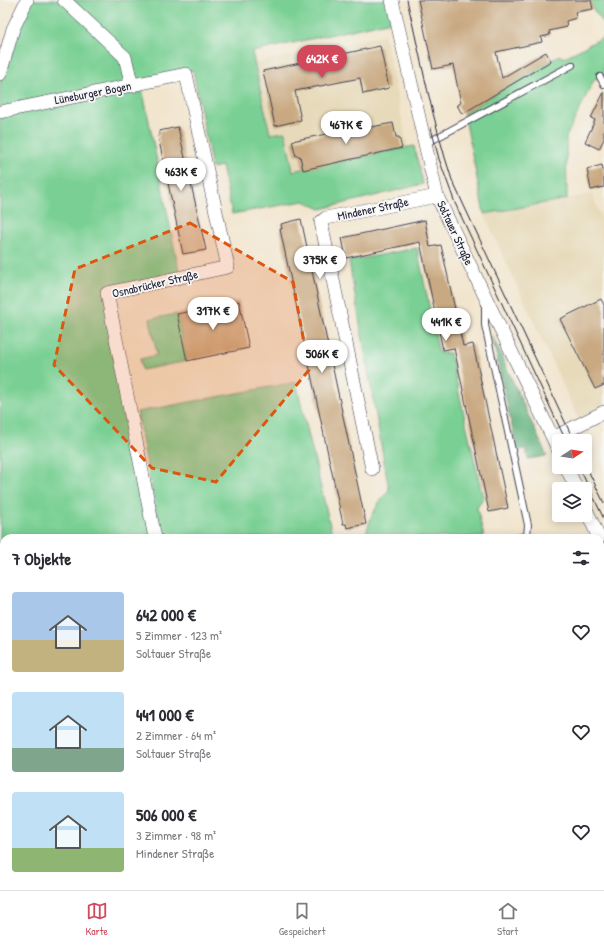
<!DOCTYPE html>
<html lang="de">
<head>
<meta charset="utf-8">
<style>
	:root { --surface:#fff; --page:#f7f7f7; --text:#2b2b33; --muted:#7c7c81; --line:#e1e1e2; --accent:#d1495b }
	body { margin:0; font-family:"Patrick Hand",sans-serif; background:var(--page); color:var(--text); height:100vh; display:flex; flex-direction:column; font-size:15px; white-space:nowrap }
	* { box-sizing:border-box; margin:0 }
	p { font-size:13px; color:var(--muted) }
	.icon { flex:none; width:22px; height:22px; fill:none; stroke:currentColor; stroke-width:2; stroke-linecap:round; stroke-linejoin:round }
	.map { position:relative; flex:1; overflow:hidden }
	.side { position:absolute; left:0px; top:534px; width:604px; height:356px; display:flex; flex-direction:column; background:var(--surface); border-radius:12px 12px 0 0; box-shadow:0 2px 10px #0003 }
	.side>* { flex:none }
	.needle { width:26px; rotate:78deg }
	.buttons { position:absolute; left:552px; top:434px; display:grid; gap:8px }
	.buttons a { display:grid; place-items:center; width:40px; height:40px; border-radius:4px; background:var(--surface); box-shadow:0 2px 10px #0003; font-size:20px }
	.price { position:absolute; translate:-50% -34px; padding:0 9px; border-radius:14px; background:#fff; color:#222; font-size:13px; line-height:26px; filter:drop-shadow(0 1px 2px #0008) }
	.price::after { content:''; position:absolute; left:50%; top:24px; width:12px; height:9px; margin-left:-6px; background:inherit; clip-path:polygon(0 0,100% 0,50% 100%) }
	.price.active { background:var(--accent); color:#fff }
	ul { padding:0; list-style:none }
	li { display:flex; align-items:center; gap:12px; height:100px; padding:0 12px }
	li span { display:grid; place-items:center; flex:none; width:112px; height:80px; border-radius:4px; color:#555 }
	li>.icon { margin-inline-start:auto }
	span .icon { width:48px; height:48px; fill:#fffc; stroke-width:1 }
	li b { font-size:17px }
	h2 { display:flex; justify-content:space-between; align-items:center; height:48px; padding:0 12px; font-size:17px }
	.menu { display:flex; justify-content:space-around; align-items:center; height:56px; border-top:1px solid var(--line); background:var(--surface); font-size:11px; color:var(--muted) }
	.menu a { display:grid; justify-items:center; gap:2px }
	.menu .active { color:var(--accent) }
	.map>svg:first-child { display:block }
	.built { fill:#e7daba }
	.green { fill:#7ad094; stroke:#4e7968 }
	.forest { fill:#63b27e; stroke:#426a5c }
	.building { fill:#c9a981 }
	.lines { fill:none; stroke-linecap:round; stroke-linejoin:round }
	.lane-casing { stroke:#413f51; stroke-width:8 }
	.street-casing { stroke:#413f51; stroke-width:14 }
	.lane { stroke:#fff; stroke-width:6 }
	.street { stroke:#fff; stroke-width:13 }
	.tram { stroke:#22223b; stroke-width:1 }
	.marked { fill:#de560e; fill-opacity:0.2; stroke:#de560e; stroke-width:3; stroke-dasharray:8 5; stroke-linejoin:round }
	.labels { text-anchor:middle; stroke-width:3.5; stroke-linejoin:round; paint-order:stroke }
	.street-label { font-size:12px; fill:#22223b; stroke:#f6f6f2 }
</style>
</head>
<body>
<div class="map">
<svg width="604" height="890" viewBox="0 0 604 890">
	<rect width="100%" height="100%" fill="#f6f6f2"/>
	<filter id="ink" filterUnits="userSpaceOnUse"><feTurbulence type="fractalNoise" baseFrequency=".025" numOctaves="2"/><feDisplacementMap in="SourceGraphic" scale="8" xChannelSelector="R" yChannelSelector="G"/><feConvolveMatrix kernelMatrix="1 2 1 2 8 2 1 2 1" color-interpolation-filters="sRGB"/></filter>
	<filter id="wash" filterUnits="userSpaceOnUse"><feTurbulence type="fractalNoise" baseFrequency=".012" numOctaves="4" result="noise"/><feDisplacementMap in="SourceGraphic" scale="16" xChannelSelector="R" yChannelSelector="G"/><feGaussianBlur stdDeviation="0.9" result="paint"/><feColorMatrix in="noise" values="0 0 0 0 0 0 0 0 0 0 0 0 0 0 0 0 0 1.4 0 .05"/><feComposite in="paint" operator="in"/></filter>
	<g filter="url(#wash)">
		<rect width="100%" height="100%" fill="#f2e5ce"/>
		<path class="built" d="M384,35L408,147L289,173L276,163L256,63Z
			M592,194L604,224V409L579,420L484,214Z"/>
		<path class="green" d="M27,0H392L396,20L252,52L270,134L285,132L293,171L414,146L423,184L321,209L304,201L232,214L222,166L212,168L193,70L0,112V74Z
			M591,0H604V23L593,9Z
			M604,37V74L594,80L566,137L567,199L484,214L464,113L560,55L563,58Z
			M143,92L180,276L107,293L155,538H4V637L0,636V113Z
			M417,248L439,353H450L483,498L477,508L484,537L365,538C369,520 376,504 389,490L349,261Z
			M177,314L187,361L142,370L140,359L157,355L150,319Z
			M296,382L333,538H161L137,412Z
			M0,737L4,738V886H45L46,890H0Z
			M604,772V890H472L471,886H600V773Z"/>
		<path class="forest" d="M492,336L547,456L528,459L526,449L517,450Z"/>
		<g id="blocks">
			<path class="building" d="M418,0H591L593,9L575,12L576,18L566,21L567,27L549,31L550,35L541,37L542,42L496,52L502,78L546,52L551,61L462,114L457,105L461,103L453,65L433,69Z
				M380,46L389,88L363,94L360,78L295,91L301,120L275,126L263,71Z
				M604,92V139L599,149L585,142L595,120L591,118Z
				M393,123L396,137H399L402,148L303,170L300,156H296L292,141L370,125L371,127Z
				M178,127L206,250L183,254L158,136L160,135L159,131Z
				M602,165L604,174V187L591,190L587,169Z
				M301,219L366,524L347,528L346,524H343L280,229H282L281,224Z
				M425,220L430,247L441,245L463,346L473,344L508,508L489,512L454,348L443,350L420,242L346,258L342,238Z
				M601,299L604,305V385L595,389L560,319Z
				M239,301L249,348L187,361L177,314Z"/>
		</g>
	</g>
	<g filter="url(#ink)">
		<use href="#blocks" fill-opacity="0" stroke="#413f51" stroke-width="1"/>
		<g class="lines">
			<defs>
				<path id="lane" d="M600,77L604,84
					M425,144L572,65
					M485,304V325L528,525L527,536
					M517,538L527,536V538
					M70,886L71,890
					M96,886L97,890
					M146,890L165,886"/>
				<path id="street" d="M64,0L125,57L132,86
					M392,0L437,196L559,451
					M0,74L13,29L27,0
					M0,112L186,74L228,267L107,293L155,538
					M553,438L604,412
					M566,467L577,489
					M372,469L321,222L326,218L437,196
					M585,507L599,538
					M600,555H604
					M0,636L4,637
					M0,673H4
					M600,721L604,720
					M237,886L238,890
					M428,886L429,890"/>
			</defs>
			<use href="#lane" class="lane-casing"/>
			<use href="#street" class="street-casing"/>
			<use href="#lane" class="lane"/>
			<use href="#street" class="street"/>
			<path class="tram" d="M407,0C421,60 433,122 452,180L574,441
				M431,128L439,159L455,203L566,441
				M585,464L604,503
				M579,467L604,519"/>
		</g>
	</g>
	<path class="marked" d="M190,223L293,282L309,370L216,482L152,468L54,365L75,269Z"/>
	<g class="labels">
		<g class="street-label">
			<text transform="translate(93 93) rotate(-11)" y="4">Lüneburger Bogen</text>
			<text transform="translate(373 209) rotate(-12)" y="4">Mindener Straße</text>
			<text transform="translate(455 233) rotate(65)" y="4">Soltauer Straße</text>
			<text transform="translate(155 284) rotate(-13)" y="4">Osnabrücker Straße</text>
		</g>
	</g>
</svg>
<div class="buttons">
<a><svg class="needle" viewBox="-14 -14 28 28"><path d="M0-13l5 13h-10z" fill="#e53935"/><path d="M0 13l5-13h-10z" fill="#7c7c81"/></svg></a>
<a><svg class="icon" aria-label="layers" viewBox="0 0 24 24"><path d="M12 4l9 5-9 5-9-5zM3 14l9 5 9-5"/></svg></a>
</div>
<b class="price active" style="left:322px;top:79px">642K €</b>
<b class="price" style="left:346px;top:145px">467K €</b>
<b class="price" style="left:181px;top:192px">463K €</b>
<b class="price" style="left:320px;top:280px">375K €</b>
<b class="price" style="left:213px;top:331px">317K €</b>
<b class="price" style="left:446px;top:342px">441K €</b>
<b class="price" style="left:322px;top:374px">506K €</b>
<section class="side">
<h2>7 Objekte<svg class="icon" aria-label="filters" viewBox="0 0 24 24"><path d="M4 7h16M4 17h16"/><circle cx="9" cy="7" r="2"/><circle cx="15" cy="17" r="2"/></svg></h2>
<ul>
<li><span style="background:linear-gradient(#a9c7e8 60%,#c2b280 0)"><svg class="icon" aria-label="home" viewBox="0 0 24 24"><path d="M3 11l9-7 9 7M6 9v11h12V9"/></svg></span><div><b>642 000 €</b><p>5 Zimmer · 123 m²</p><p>Soltauer Straße</p></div><svg class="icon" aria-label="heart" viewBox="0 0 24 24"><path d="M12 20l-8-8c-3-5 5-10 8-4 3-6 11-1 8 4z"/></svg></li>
<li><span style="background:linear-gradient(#bfe0f5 70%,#7fa58c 0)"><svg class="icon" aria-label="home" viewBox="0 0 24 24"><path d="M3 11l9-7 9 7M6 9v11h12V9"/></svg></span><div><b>441 000 €</b><p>2 Zimmer · 64 m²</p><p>Soltauer Straße</p></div><svg class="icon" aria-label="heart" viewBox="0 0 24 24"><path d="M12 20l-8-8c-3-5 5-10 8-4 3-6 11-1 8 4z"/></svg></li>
<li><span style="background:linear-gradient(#bfe0f5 70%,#8fb573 0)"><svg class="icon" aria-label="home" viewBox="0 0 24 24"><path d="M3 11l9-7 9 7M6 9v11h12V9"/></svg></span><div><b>506 000 €</b><p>3 Zimmer · 98 m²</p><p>Mindener Straße</p></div><svg class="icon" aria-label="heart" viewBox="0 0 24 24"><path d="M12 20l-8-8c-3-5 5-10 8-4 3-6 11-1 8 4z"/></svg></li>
</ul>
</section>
</div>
<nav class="menu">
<a class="active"><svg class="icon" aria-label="map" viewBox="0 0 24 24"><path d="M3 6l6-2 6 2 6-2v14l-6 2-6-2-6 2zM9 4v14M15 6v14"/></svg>Karte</a>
<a><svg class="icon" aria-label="saved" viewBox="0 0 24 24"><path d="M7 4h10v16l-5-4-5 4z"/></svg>Gespeichert</a>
<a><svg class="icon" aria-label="home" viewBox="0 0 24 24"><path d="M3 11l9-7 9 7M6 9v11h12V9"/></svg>Start</a>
</nav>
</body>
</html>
